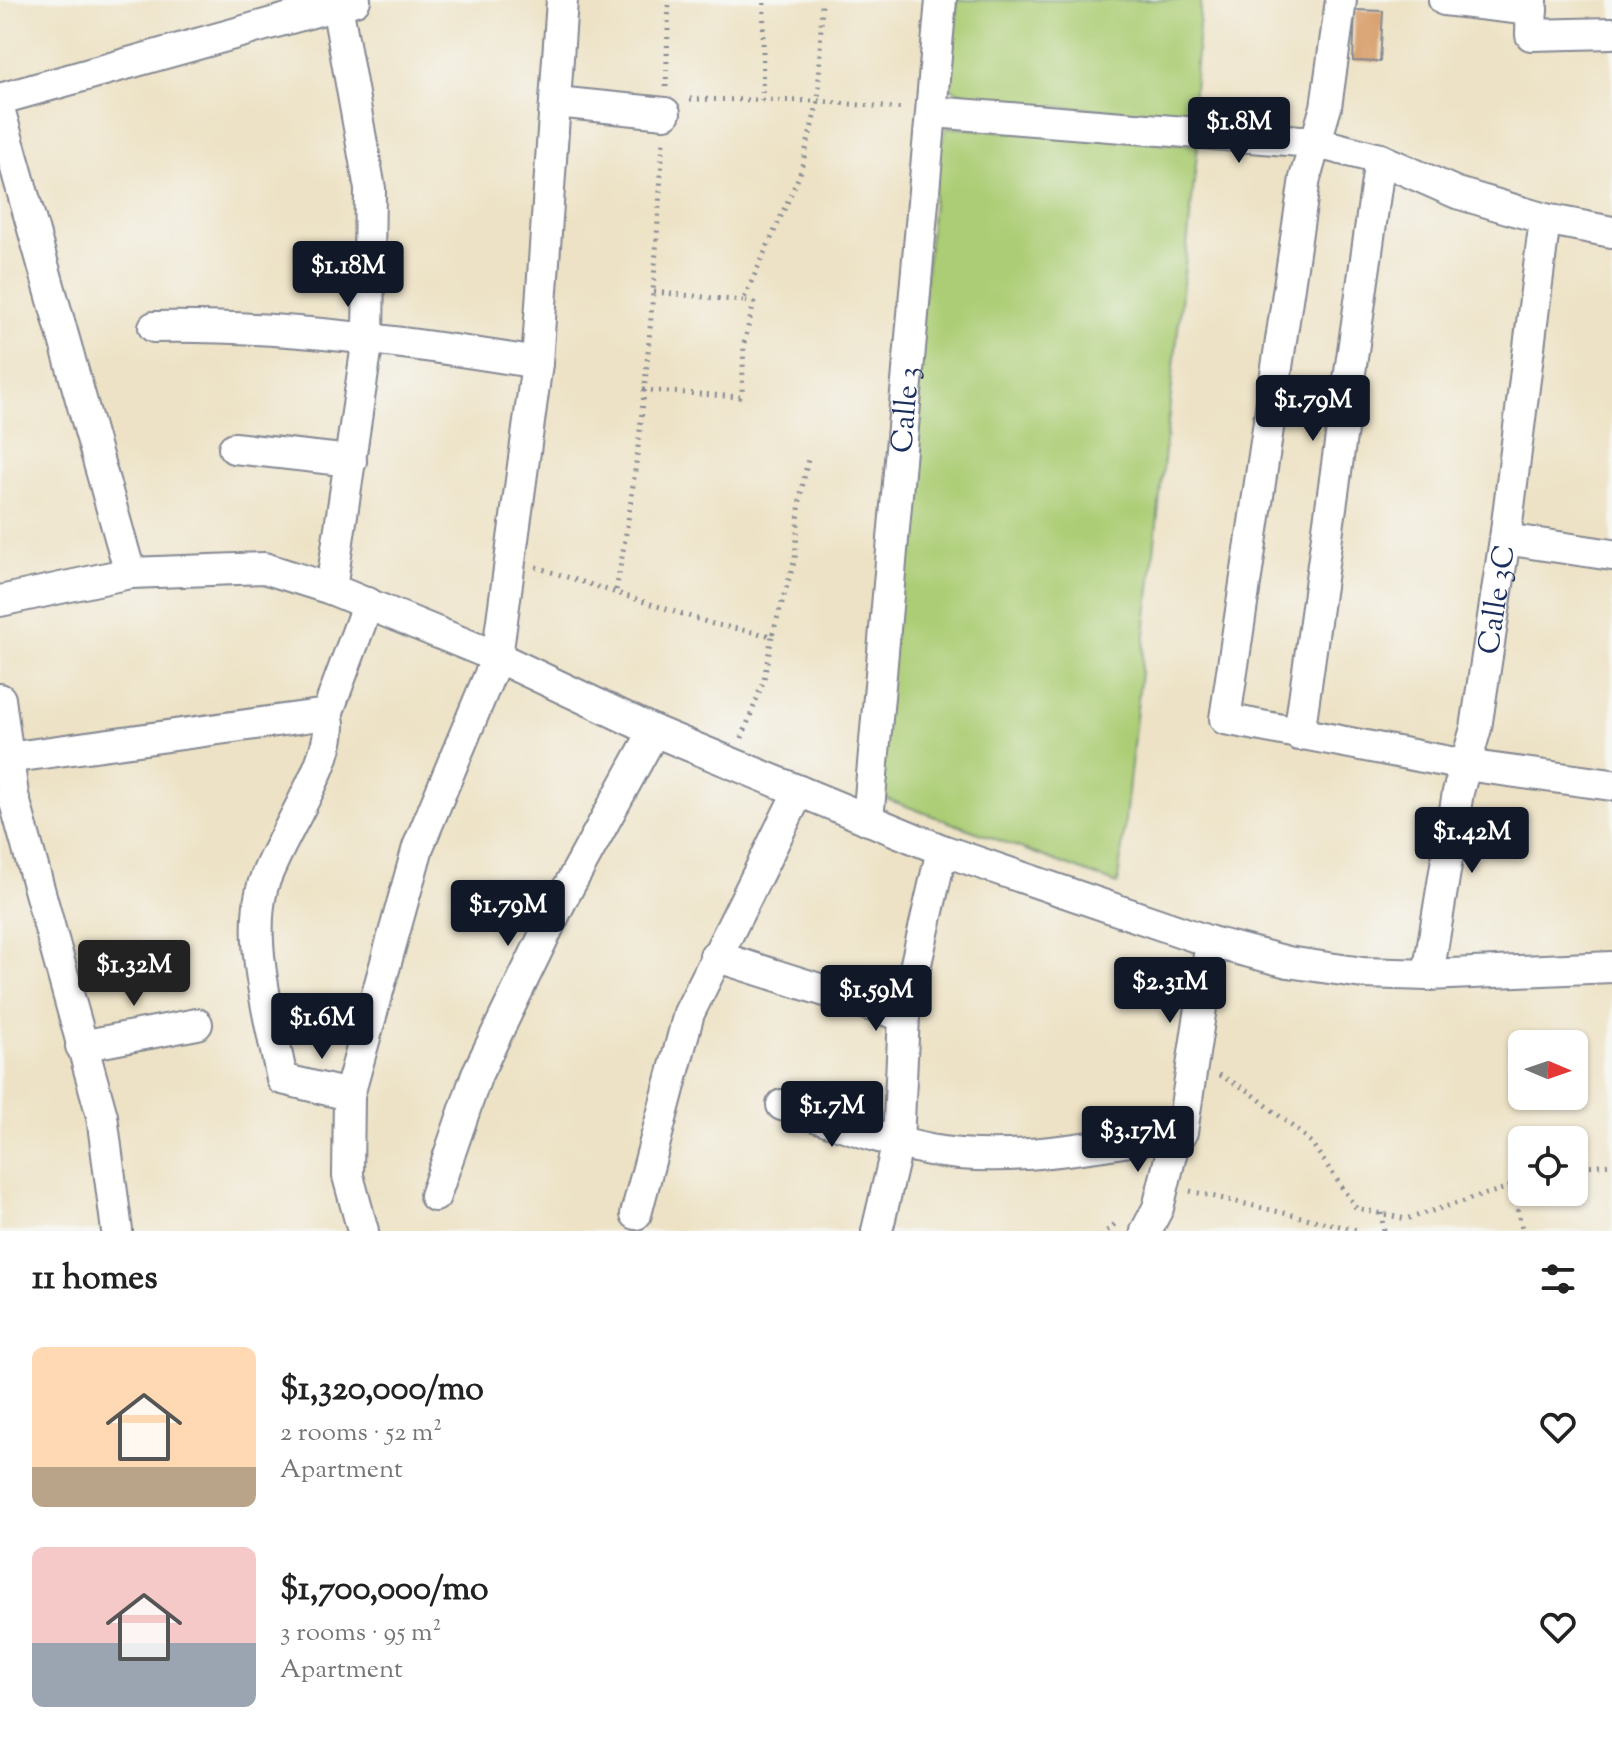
<!DOCTYPE html>
<html lang="en">
<head>
<meta charset="utf-8">
<style>
	:root { --surface:#fff; --page:#f6f6f6; --text:#222; --muted:#767676; --accent:#111827 }
	body { margin:0; font-family:"Sorts Mill Goudy",serif; background:var(--page); color:var(--text); height:100vh; display:flex; flex-direction:column; font-size:30px; white-space:nowrap }
	* { box-sizing:border-box; margin:0 }
	p { font-size:26px; color:var(--muted) }
	.icon { flex:none; width:44px; height:44px; fill:none; stroke:currentColor; stroke-width:2; stroke-linecap:round; stroke-linejoin:round }
	.map { position:relative; height:1231px; overflow:hidden }
	.sheet { display:flex; flex-direction:column; background:var(--surface); flex:1 }
	.sheet>* { flex:none }
	.needle { width:52px; rotate:92deg }
	.controls { position:absolute; left:1508px; top:1030px; display:grid; gap:16px }
	.controls a { display:grid; place-items:center; width:80px; height:80px; border-radius:12px; background:var(--surface); box-shadow:0 2px 6px #0004; font-size:40px }
	.price { position:absolute; translate:-50% -68px; padding:0 18px; border-radius:8px; background:var(--accent); color:#fff; font-size:26px; line-height:52px; filter:drop-shadow(0 2px 4px #0008) }
	.price::after { content:''; position:absolute; left:50%; top:48px; width:24px; height:18px; margin-left:-12px; background:inherit; clip-path:polygon(0 0,100% 0,50% 100%) }
	.price.active { background:#222; color:#fff }
	ul { padding:0; list-style:none }
	li { display:flex; align-items:center; gap:24px; height:200px; padding:0 32px }
	li span { display:grid; place-items:center; flex:none; width:224px; height:160px; border-radius:12px; color:#555 }
	li>.icon { margin-inline-start:auto }
	span .icon { width:96px; height:96px; fill:#fffc; stroke-width:1 }
	li b { font-size:34px }
	h2 { display:flex; justify-content:space-between; align-items:center; height:96px; padding:0 32px; font-size:34px }
	.map>svg:first-child { display:block }
	.green { fill:#accd75; stroke:#647e6a; stroke-width:2 }
	.building { fill:#d69a65 }
	.lines { fill:none; stroke-linecap:round; stroke-linejoin:round }
	.street-casing { stroke:#848892; stroke-width:34 }
	.path { stroke:#848892; stroke-width:5; stroke-dasharray:2 6; stroke-linecap:butt }
	.street { stroke:#fff; stroke-width:30 }
	.labels { text-anchor:middle; stroke-width:6; stroke-linejoin:round; paint-order:stroke }
	.street-label { font-size:30px; fill:#1b2f5e; stroke:#f6f6f2 }
</style>
</head>
<body>
<div class="map">
<svg width="1612" height="1231" viewBox="0 0 1612 1231">
	<rect width="100%" height="100%" fill="#f6f6f2"/>
	<filter id="ink" filterUnits="userSpaceOnUse"><feTurbulence type="fractalNoise" baseFrequency=".0125" numOctaves="2"/><feDisplacementMap in="SourceGraphic" scale="16" xChannelSelector="R" yChannelSelector="G"/><feConvolveMatrix kernelMatrix="1 2 1 2 8 2 1 2 1" color-interpolation-filters="sRGB"/></filter>
	<filter id="wash" filterUnits="userSpaceOnUse"><feTurbulence type="fractalNoise" baseFrequency=".006" numOctaves="4" result="noise"/><feDisplacementMap in="SourceGraphic" scale="32" xChannelSelector="R" yChannelSelector="G"/><feGaussianBlur stdDeviation="1.8" result="paint"/><feColorMatrix in="noise" values="0 0 0 0 0 0 0 0 0 0 0 0 0 0 0 0 0 1.4 0 .05"/><feComposite in="paint" operator="in"/></filter>
	<g filter="url(#wash)">
		<rect width="100%" height="100%" fill="#ede2c5"/>
		<path class="green" d="M957,0H1201L1192,115L978,102L949,87Z
			M947,127L1198,145L1118,884L876,795L937,160Z"/>
		<g id="blocks">
			<path class="building" d="M1355,10L1383,11L1380,62L1353,61Z"/>
		</g>
	</g>
	<g filter="url(#ink)">
		<use href="#blocks" fill-opacity="0" stroke="#848892" stroke-width="2"/>
		<g class="lines">
			<defs>
				<g id="street">
					<path d="M1341,0L1326,107L1305,178L1225,719L1465,765L1612,785"/>
					<path d="M1444,0L1532,10"/>
					<path d="M1532,0L1531,35L1612,33"/>
					<path d="M0,99L355,0"/>
					<path d="M556,102L665,113"/>
					<path d="M0,112L130,573"/>
					<path d="M933,112L1313,142L1380,159L1457,193L1545,219L1612,232"/>
					<path d="M154,327C283,325 409,342 537,363"/>
					<path d="M234,448L351,461"/>
					<path d="M1505,539L1612,555"/>
					<path d="M331,589L368,338L370,189L337,5"/>
					<path d="M0,601L130,573L264,568L331,589L497,657L654,731L942,850L1211,942L1288,962L1363,973L1428,975L1612,967"/>
					<path d="M0,699L13,795L102,1116L117,1231"/>
					<path d="M327,714C342,752 273,845 262,889C248,943 271,1024 282,1079L349,1095"/>
					<path d="M1299,735L1380,159"/>
					<path d="M7,758L327,714L368,603"/>
					<path id="s1" d="M868,820L941,0"/>
					<path d="M715,956L904,1016"/>
					<path id="s2" d="M1428,975L1458,792L1476,728L1505,539L1545,219"/>
					<path d="M81,1046L197,1024"/>
					<path d="M782,1105C831,1121 880,1140 930,1150C1009,1165 1097,1145 1176,1134"/>
					<path d="M435,1196L477,1074L562,899L654,731"/>
					<path d="M636,1214L689,1013L799,791"/>
					<path d="M363,1231L348,1176L349,1095L418,847L497,657L537,363L562,0"/>
					<path d="M877,1231L898,1142L904,1016L942,850"/>
					<path d="M1146,1231L1158,1208L1176,1134L1182,1132L1184,1119L1211,942"/>
				</g>
			</defs>
			<use href="#street" class="street-casing"/>
			<path class="path" d="M666,87L669,0
				M690,99L818,101L904,109
				M762,101L764,0
				M654,292L743,301
				M643,390L740,397L742,393L744,343L754,303L743,301L800,174L818,101L822,0
				M536,567L713,624L772,636L795,559L800,498L808,459
				M616,590C644,443 654,291 663,141
				M742,738L764,679L772,636
				M1219,1075L1249,1091L1311,1142L1356,1208L1406,1219L1522,1183
				M1574,1167L1612,1164
				M1511,1186L1523,1231
				M1190,1191L1361,1231
				M1381,1213L1384,1231
				M1107,1231L1118,1221"/>
			<use href="#street" class="street"/>
		</g>
	</g>
	<g class="labels">
		<g class="street-label">
			<text dy="10" stroke="none"><textPath href="#s1" startOffset="412">Calle 3</textPath></text>
			<text dy="10" stroke="none"><textPath href="#s2" startOffset="382">Calle 3C</textPath></text>
		</g>
	</g>
</svg>
<div class="controls">
<a><svg class="needle" viewBox="-14 -14 28 28"><path d="M0-13l5 13h-10z" fill="#e53935"/><path d="M0 13l5-13h-10z" fill="#767676"/></svg></a>
<a><svg class="icon" aria-label="locate" viewBox="0 0 24 24"><circle cx="12" cy="12" r="6"/><path d="M12 2v4M12 18v4M2 12h4M18 12h4"/></svg></a>
</div>
<b class="price" style="left:1239px;top:165px">$1.8M</b>
<b class="price" style="left:348px;top:309px">$1.18M</b>
<b class="price" style="left:1313px;top:443px">$1.79M</b>
<b class="price" style="left:1472px;top:875px">$1.42M</b>
<b class="price" style="left:508px;top:948px">$1.79M</b>
<b class="price active" style="left:134px;top:1008px">$1.32M</b>
<b class="price" style="left:1170px;top:1025px">$2.31M</b>
<b class="price" style="left:876px;top:1033px">$1.59M</b>
<b class="price" style="left:322px;top:1061px">$1.6M</b>
<b class="price" style="left:832px;top:1149px">$1.7M</b>
<b class="price" style="left:1138px;top:1174px">$3.17M</b>
</div>
<section class="sheet">
<h2>11 homes<svg class="icon" aria-label="filters" viewBox="0 0 24 24"><path d="M4 7h16M4 17h16"/><circle cx="9" cy="7" r="2"/><circle cx="15" cy="17" r="2"/></svg></h2>
<ul>
<li><span style="background:linear-gradient(#ffd9b3 75%,#b9a48a 0)"><svg class="icon" aria-label="home" viewBox="0 0 24 24"><path d="M3 11l9-7 9 7M6 9v11h12V9"/></svg></span><div><b>$1,320,000/mo</b><p>2 rooms · 52 m²</p><p>Apartment</p></div><svg class="icon" aria-label="heart" viewBox="0 0 24 24"><path d="M12 20l-8-8c-3-5 5-10 8-4 3-6 11-1 8 4z"/></svg></li>
<li><span style="background:linear-gradient(#f6c9c9 60%,#9aa5b1 0)"><svg class="icon" aria-label="home" viewBox="0 0 24 24"><path d="M3 11l9-7 9 7M6 9v11h12V9"/></svg></span><div><b>$1,700,000/mo</b><p>3 rooms · 95 m²</p><p>Apartment</p></div><svg class="icon" aria-label="heart" viewBox="0 0 24 24"><path d="M12 20l-8-8c-3-5 5-10 8-4 3-6 11-1 8 4z"/></svg></li>
</ul>
</section>
</body>
</html>
